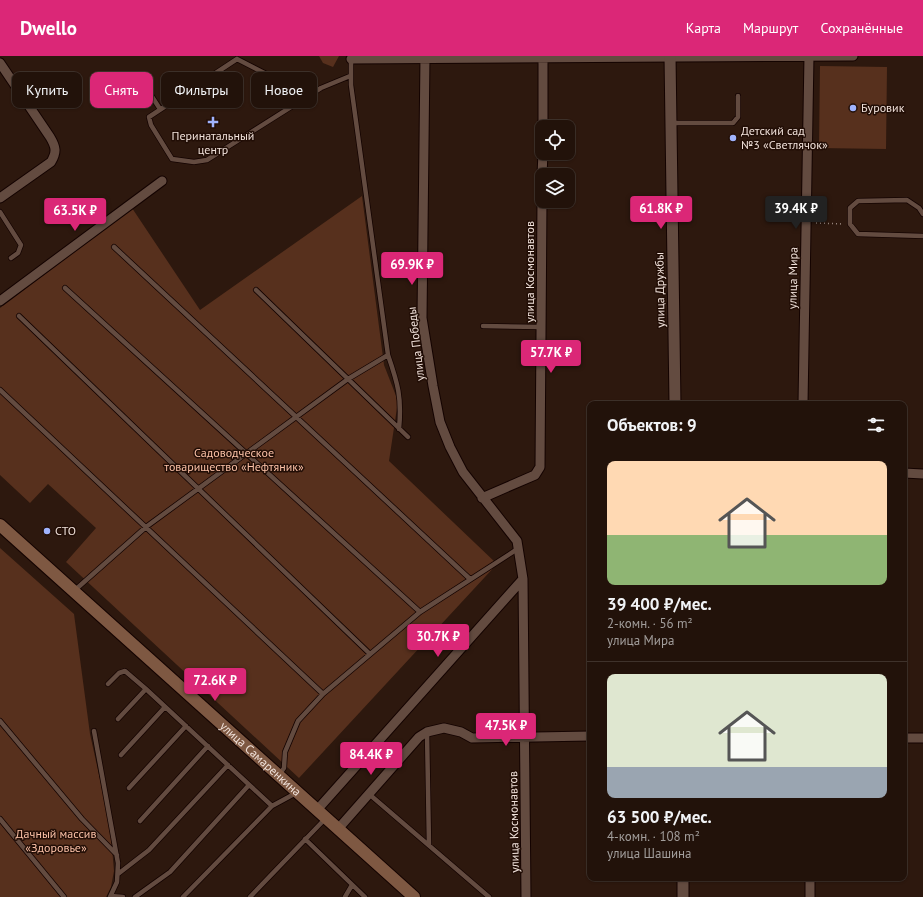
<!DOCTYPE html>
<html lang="ru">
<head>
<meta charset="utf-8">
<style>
	:root { --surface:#22120a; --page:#2e2018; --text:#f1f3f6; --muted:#a29e9c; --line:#3f322b; --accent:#db2777 }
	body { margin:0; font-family:"PT Sans",sans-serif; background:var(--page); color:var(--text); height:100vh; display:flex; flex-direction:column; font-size:15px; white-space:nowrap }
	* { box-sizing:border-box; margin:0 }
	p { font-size:13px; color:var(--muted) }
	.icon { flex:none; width:22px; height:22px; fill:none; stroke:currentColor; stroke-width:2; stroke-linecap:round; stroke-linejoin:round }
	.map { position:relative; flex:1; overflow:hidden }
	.drawer { position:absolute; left:587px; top:345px; width:320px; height:480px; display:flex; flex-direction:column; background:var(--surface); border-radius:8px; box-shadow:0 1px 3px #0004,0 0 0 1px var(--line) }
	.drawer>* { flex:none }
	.guide { position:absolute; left:12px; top:16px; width:380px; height:36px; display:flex; gap:8px }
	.buttons { position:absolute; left:535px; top:64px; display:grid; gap:8px }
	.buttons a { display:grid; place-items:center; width:40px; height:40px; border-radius:8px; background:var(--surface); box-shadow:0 1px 3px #0004,0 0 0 1px var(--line); font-size:20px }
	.price { position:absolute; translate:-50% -34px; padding:0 9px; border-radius:4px; background:var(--accent); color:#fff; font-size:13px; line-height:26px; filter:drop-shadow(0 1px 2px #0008) }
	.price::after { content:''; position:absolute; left:50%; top:24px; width:12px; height:9px; margin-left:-6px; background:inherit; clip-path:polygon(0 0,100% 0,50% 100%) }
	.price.on { background:#222; color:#fff }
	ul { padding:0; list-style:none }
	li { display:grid; align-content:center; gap:8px; height:212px; padding:0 20px }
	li+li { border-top:1px solid var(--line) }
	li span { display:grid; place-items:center; height:124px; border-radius:8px; color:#555 }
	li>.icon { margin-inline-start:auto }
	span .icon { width:72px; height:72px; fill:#fffc; stroke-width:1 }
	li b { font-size:17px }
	h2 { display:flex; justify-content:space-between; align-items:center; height:48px; padding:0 20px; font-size:17px }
	.pill { padding:0 14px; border-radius:8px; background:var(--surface); box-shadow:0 1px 3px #0004,0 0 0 1px var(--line); font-size:14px; line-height:36px }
	.pill.on { background:var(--accent); color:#fff }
	header { display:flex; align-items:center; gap:24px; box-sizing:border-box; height:56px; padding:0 20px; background:var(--accent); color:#fff }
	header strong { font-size:19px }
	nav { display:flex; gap:22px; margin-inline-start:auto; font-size:14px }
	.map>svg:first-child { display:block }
	.green { fill:#57301d }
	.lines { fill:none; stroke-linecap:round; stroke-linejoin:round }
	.service-casing { stroke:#140300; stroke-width:6 }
	.minor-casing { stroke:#140300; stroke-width:11 }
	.tertiary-casing { stroke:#140300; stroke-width:13 }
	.secondary-casing { stroke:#140300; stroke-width:14 }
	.path { stroke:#98867e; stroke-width:1.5; stroke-dasharray:1 3; stroke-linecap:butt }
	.service { stroke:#634b40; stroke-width:4.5 }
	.minor { stroke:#634b40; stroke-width:9 }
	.tertiary { stroke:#634b40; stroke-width:11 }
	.secondary { stroke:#7e5842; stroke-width:12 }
	.poi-dot { fill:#a0b3fd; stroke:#220e06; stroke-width:1.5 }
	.labels { text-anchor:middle; stroke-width:3; stroke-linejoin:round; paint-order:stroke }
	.poi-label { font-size:12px; fill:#f0e1da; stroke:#220e06; text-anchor:start }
	.street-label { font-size:12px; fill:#f0e1da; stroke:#220e06 }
	.park-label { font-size:12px; fill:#fbc1a7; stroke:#220e06 }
</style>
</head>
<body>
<header>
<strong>Dwello</strong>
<nav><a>Карта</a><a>Маршрут</a><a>Сохранённые</a></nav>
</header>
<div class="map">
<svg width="923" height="841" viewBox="0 0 923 841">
	<rect width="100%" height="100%" fill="#2d180e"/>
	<path class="green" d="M319,0H339L333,11L323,7Z
		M820,10L887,11L886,93L819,92Z
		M362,140L384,309L398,345L389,405L497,508L299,722L66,506L96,472L48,428L30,447L0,419V252L132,152L200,254Z
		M0,492L74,558L90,678L110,769L114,815L111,831L106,841H0Z"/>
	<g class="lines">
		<defs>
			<path id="service" d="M237,3L149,61L151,69L172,103L194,106L207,104L321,32L350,20
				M237,3L280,25L298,47
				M351,3V29L388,299C398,328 402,342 399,373
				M149,36L160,53
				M671,67H733L738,61V40
				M0,156L21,189L18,197L11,202
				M923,158L919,152L907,144L858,145L850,152V168L858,178L923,180
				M114,191L470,523
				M65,232L420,556L519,492
				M256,234L408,381
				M19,260L370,598
				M483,270L541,271
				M0,334L323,638
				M75,534L146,471L348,323L388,299
				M108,628L119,617L125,615L146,633
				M118,663L146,633L272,750
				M0,665L82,763L117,799
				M94,675L118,807L117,826L110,841
				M427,676L429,789
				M121,699L165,651
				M279,719L284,712L285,696L298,665L323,638L420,556
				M129,732L186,670
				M369,738L489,841
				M0,763L64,841
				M140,765L208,690
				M305,783L365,841
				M118,818L149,794L228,709
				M111,840L123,841
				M135,841L170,816L249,729
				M183,841L272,750L296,737
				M250,841L325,763
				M345,841L352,829"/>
			<path id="minor" d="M351,3L853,0
				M0,7L50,81C56,91 57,96 51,106L0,142
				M543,71V0
				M542,119L543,97
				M0,245L162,125
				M803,348L809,0
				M904,417L923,418
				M482,442L535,419L540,411L542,145
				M523,523L526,841
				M904,682H923
				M317,754L523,523L517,485L463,416L450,391L440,366L433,330L422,262L425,0
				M338,773L419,681L427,676L444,672L461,676L472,682L590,680
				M810,822V841"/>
			<path id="tertiary" d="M670,0L675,348
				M683,822V841"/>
			<g id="secondary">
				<path id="s1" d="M0,469L414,841"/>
			</g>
		</defs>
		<use href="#service" class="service-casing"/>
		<use href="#minor" class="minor-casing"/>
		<use href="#tertiary" class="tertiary-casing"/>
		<use href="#secondary" class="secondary-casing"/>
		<path class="path" d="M816,167L844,168"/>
		<use href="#service" class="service"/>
		<use href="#minor" class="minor"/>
		<use href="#tertiary" class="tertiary"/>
		<use href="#secondary" class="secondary"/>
	</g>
	<g class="poi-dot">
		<circle cx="853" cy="52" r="4"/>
		<path d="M211 60h4v4h4v4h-4v4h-4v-4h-4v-4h4z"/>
		<circle cx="733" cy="82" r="4"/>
		<circle cx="47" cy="475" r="4"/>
	</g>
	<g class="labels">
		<g class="poi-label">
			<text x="861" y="56">Буровик</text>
			<text x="741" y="79">Детский сад<tspan x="741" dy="14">№3 «Светлячок»</tspan></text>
			<text x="213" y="84" text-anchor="middle">Перинатальный<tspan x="213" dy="14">центр</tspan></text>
			<text x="55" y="479">СТО</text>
		</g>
		<g class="street-label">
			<text transform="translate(530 216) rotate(-90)" y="4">улица Космонавтов</text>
			<text transform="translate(793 222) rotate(-89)" y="4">улица Мира</text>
			<text transform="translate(660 234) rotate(-91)" y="4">улица Дружбы</text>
			<text transform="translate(416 288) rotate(-97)" y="4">улица Победы</text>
			<text dy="4" stroke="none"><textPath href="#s1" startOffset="350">улица Самаренкина</textPath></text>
			<text transform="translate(514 766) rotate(-91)" y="4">улица Космонавтов</text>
		</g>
		<g class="park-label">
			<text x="234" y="401">Садоводческое<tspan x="234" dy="14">товарищество «Нефтяник»</tspan></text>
			<text x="56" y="782">Дачный массив<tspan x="56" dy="14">«Здоровье»</tspan></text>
		</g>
	</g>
</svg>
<div class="buttons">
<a><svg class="icon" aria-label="locate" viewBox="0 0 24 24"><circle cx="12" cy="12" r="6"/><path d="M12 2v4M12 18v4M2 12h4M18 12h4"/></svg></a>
<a><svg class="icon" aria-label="layers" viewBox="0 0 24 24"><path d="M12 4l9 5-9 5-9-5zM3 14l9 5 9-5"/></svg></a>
</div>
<b class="price" style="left:661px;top:174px">61.8K ₽</b>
<b class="price on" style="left:796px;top:174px">39.4K ₽</b>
<b class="price" style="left:75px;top:176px">63.5K ₽</b>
<b class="price" style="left:412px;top:230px">69.9K ₽</b>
<b class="price" style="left:551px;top:318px">57.7K ₽</b>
<b class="price" style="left:438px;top:602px">30.7K ₽</b>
<b class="price" style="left:215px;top:646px">72.6K ₽</b>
<b class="price" style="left:506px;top:691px">47.5K ₽</b>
<b class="price" style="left:371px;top:720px">84.4K ₽</b>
<div class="guide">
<a class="pill">Купить</a>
<a class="pill on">Снять</a>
<a class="pill">Фильтры</a>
<a class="pill">Новое</a>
</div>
<section class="drawer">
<h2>Объектов: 9<svg class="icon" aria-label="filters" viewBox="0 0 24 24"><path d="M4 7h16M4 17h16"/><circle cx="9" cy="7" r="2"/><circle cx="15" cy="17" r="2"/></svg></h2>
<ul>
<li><span style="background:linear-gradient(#ffd9b3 60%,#8fb573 0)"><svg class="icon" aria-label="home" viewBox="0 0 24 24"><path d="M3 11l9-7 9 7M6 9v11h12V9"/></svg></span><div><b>39 400 ₽/мес.</b><p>2-комн. · 56 m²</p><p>улица Мира</p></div></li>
<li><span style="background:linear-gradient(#dfe7d0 75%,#9aa5b1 0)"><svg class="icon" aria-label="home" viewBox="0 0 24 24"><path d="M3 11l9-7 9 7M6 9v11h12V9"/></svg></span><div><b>63 500 ₽/мес.</b><p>4-комн. · 108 m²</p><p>улица Шашина</p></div></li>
</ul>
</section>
</div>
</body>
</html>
